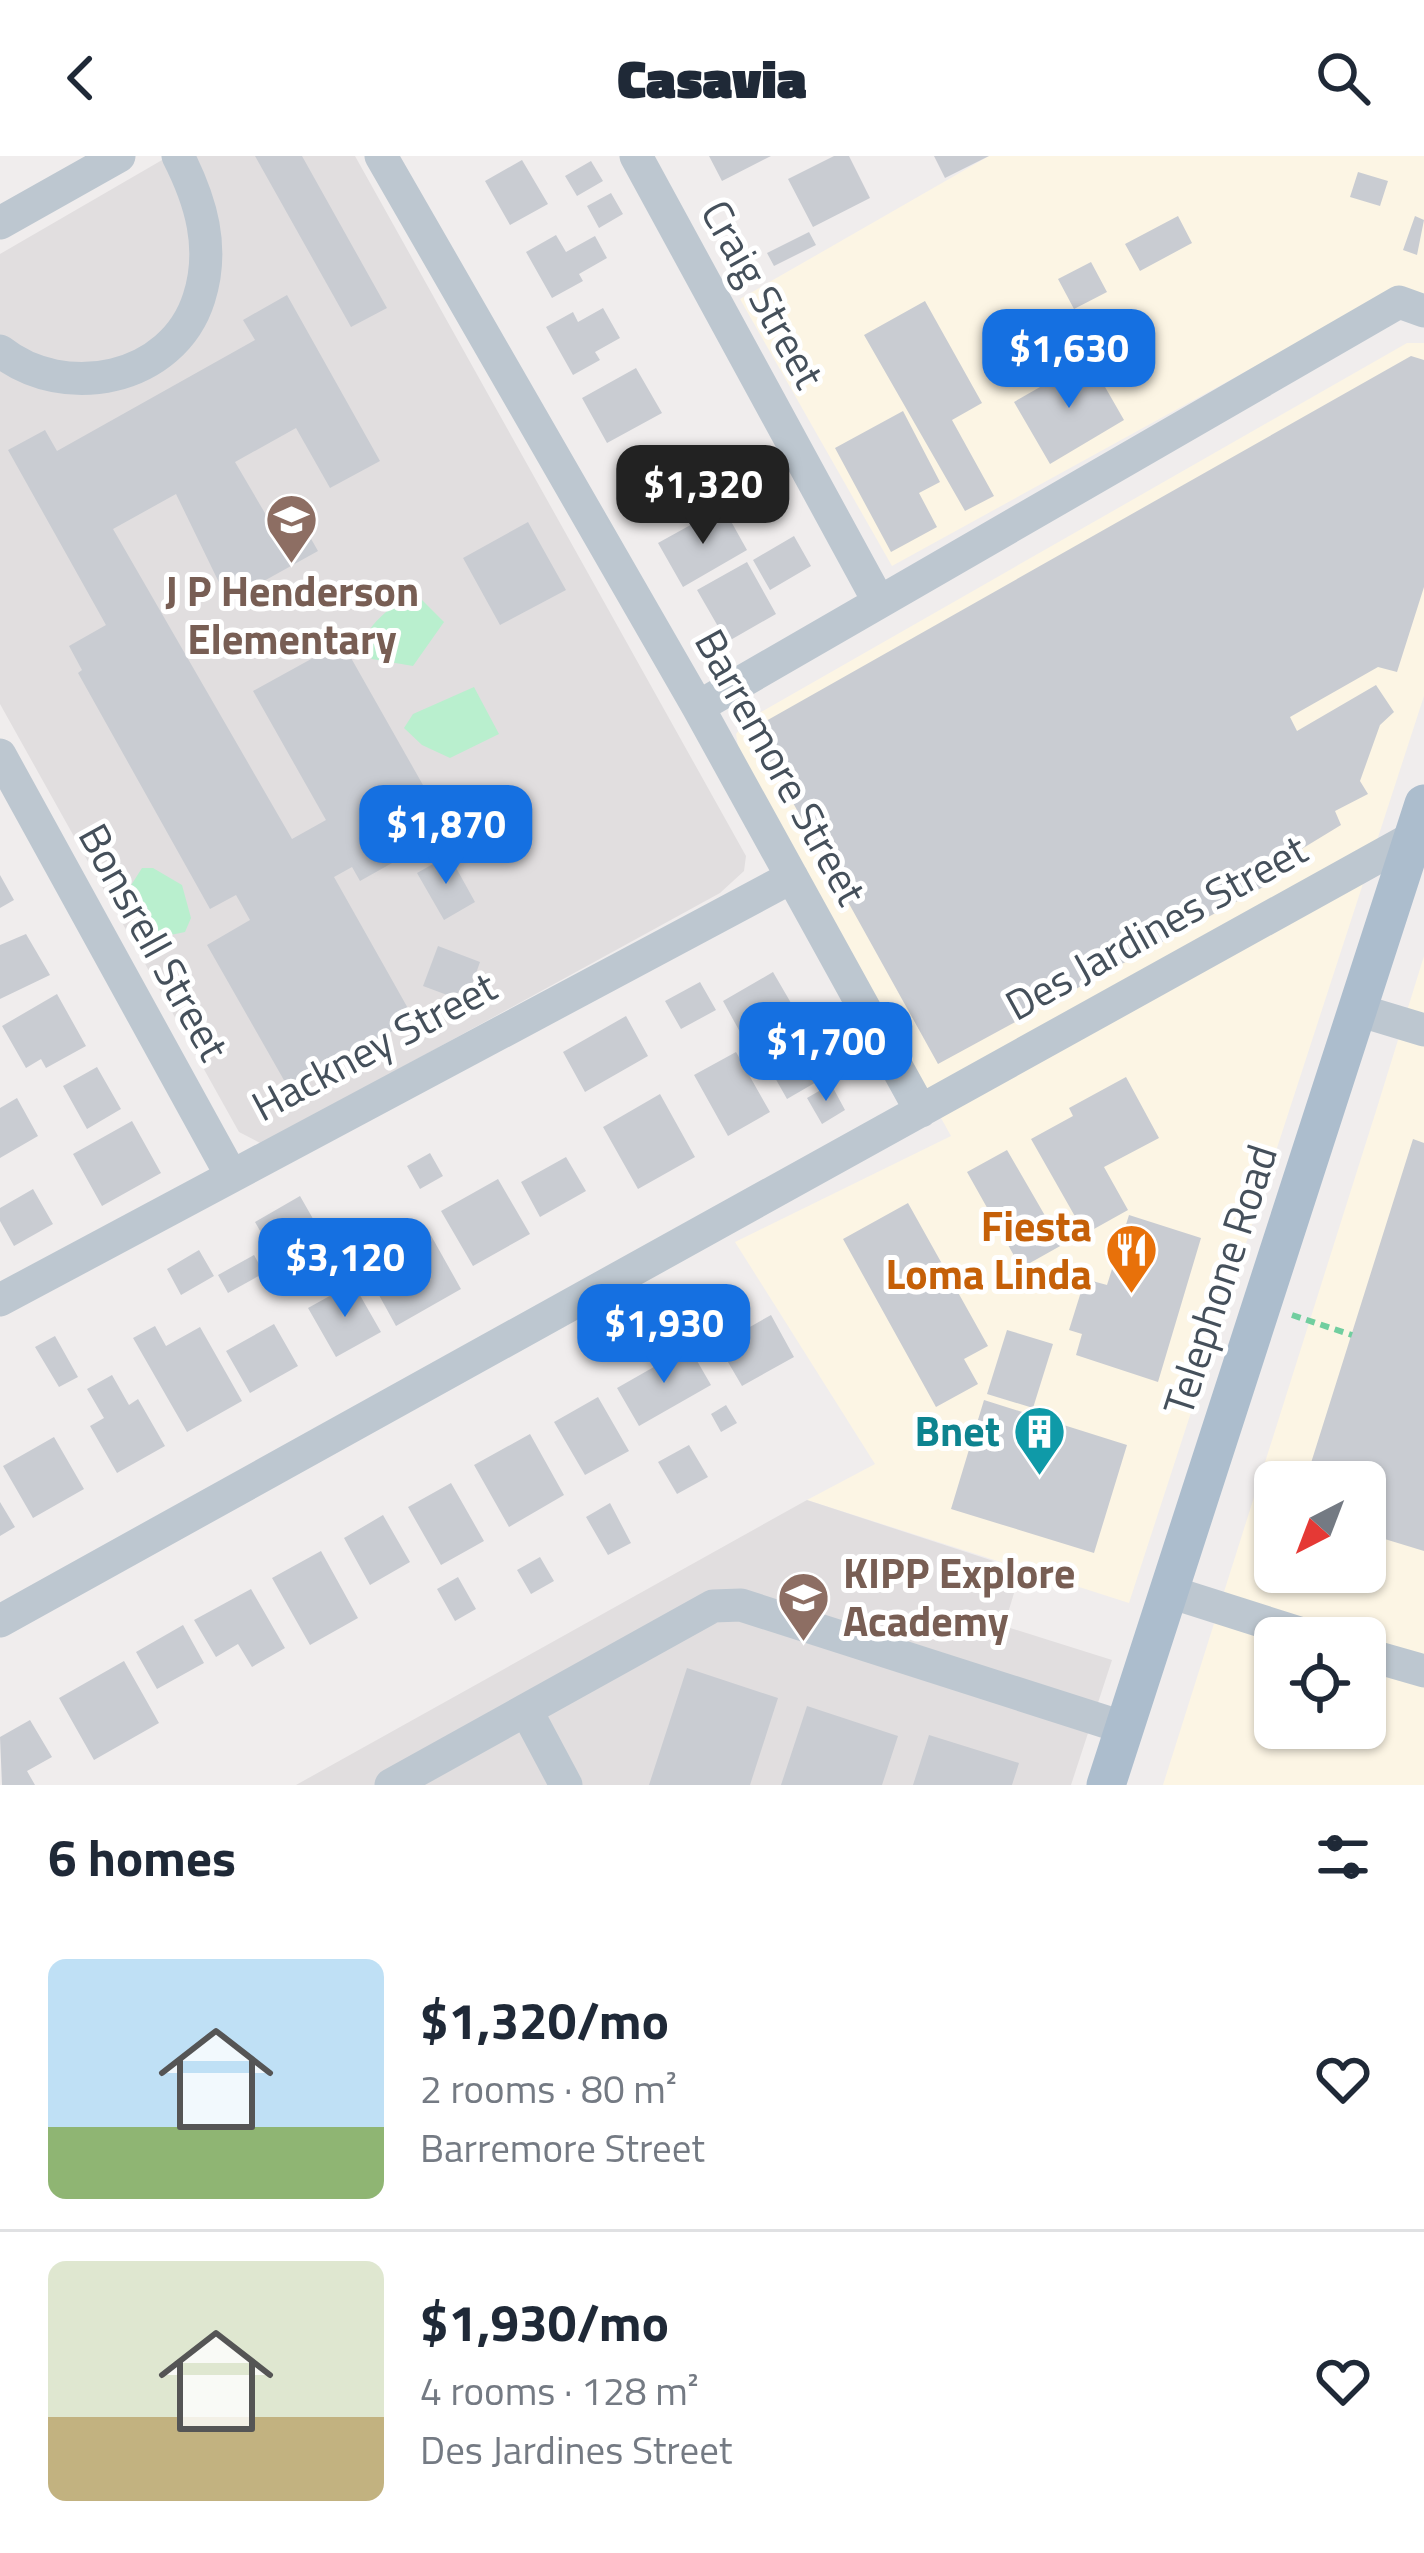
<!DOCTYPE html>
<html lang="en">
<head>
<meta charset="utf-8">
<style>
	:root { --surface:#fff; --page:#f2f2f3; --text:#1f2937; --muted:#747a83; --line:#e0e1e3; --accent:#1570e1 }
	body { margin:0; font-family:"Titillium Web",sans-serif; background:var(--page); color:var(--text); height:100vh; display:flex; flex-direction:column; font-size:45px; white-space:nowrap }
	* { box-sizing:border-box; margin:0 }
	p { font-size:39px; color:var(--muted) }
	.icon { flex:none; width:66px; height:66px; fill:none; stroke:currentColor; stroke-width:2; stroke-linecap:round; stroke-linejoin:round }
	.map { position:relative; height:1629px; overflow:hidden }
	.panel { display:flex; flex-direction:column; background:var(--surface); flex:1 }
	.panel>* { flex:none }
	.needle { width:78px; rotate:222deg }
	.buttons { position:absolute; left:1254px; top:1305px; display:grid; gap:24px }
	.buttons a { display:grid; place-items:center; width:132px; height:132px; border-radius:18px; background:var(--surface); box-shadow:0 3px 9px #0004; font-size:60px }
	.price { position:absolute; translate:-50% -102px; padding:0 27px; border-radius:24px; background:var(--accent); color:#fff; font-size:39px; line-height:78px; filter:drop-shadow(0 3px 6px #0008) }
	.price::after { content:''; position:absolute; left:50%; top:72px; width:36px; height:27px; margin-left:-18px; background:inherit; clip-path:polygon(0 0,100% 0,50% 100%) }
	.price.current { background:#222; color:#fff }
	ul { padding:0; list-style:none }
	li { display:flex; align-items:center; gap:36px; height:300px; padding:0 48px }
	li+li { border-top:3px solid var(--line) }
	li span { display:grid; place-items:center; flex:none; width:336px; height:240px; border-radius:18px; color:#555 }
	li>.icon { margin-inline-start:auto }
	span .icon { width:144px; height:144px; fill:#fffc; stroke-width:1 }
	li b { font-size:51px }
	h2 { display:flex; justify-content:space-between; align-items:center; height:144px; padding:0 48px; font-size:51px }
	header { display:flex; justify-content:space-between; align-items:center; height:156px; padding:0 48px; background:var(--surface); font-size:54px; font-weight:800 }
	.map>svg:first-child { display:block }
	.commercial { fill:#fcf5e4; fill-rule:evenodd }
	.education { fill:#e1dedf }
	.green { fill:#b9efce }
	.building { fill:#c9ccd2 }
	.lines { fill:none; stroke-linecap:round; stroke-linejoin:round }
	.path { stroke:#71ce9f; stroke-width:6; stroke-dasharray:9 6; stroke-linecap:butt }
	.minor { stroke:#bdc7d0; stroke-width:33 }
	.major { stroke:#acbdcd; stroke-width:39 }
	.labels { text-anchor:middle; stroke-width:10; stroke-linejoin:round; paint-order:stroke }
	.street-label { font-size:42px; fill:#45505b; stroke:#fff }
	.education-label { font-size:42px; font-weight:bold; fill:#785e54; stroke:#fff }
	.food-label { font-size:42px; font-weight:bold; fill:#c56008; stroke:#fff; text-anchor:end }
	.culture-label { font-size:42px; font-weight:bold; fill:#0d838f; stroke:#fff; text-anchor:end }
</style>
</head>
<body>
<header><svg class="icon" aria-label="back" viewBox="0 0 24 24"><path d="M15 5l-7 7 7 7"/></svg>Casavia<svg class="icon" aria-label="search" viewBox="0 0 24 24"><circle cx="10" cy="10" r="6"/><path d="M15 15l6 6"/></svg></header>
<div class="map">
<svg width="1424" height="1629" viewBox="0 0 1424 1629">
	<rect width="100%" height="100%" fill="#f0eded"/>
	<path class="commercial" d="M989,0H1424V137L1374,145L892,410L740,143Z
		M1407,187H1424V540L1129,1447L807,1344L875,1308L735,1086L951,980L739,597L736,578L747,564Z
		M1424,800V1629H1163L1376,955ZM1275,1326H1365V1416H1275ZM1275,1482H1365V1572H1275Z"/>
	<path class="education" d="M169,0H355L746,700L744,715L720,737L262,988L239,976L0,548V98Z
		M807,1344L1021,1414L1004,1470L1112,1504L1071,1629H296Z"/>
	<path class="green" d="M417,439L444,466L413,510L372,503L361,489C370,467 394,445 417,439Z
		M474,531L499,578L450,602L422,589L404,572L413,558Z
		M142,712H153L182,729L191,762L185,776L161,781L135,755L128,734Z"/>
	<path class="building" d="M255,0H302L387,152L351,171Z
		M709,0H771L722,25Z
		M834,0H849L870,42L813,71L788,23Z
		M934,0H989L945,22Z
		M522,4L548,48L510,69L485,25Z
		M591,5L603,25L577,40L565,20Z
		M1358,16L1388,25L1380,50L1350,41Z
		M611,37L623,58L599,72L587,50Z
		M1178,60L1192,87L1140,115L1125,88Z
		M1415,60L1424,64L1417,99L1403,94Z
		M809,76L816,89L774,110L767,97Z
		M556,79L566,96L595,80L607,102L579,118L583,125L552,142L526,96Z
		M1091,106L1107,136L1074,153L1058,123Z
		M287,139L380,305L330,332L296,272L235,306L269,364L293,351L318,395L228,445L176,338L113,373L292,683L326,664L253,535L342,486L449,675L360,725L352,711L334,721L414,863L289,933L207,789L250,764L236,739L210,753L78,517L82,514L69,490L106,469L8,294L45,274L57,295L255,184L243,164Z
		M925,145L982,247L952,264L994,340L965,355L864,179Z
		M603,152L620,182L595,196L600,204L573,219L546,171L573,156L578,166Z
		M1411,200L1424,204V431L1397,516L1378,511L1290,561L1297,575L1376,529L1394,556L1380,569L1360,625L1368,638L1335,655L1341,669L1295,697L1302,710L938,908L752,573Z
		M1089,203L1124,264L1050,308L1014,246Z
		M636,212L662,257L607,287L582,242Z
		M903,255L940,326L919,337L937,371L891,396L835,292Z
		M657,289L689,344L649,366L618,311Z
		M727,296L738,314L713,329L702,310Z
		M723,351L747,394L683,431L658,387Z
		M528,366L566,434L500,469L463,402Z
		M794,380L811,410L770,434L753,404Z
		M747,406L776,458L727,486L697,434Z
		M449,699L475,746L444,764L417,717Z
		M0,719L14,744L0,752Z
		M26,778L50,819L0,843V789Z
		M438,790L480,806L466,846L423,830Z
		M773,816L791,847L740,876L723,845Z
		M700,826L716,854L681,873L665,845Z
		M57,838L86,890L46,912L41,903L26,912L2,870Z
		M626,860L648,900L585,936L563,896Z
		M811,869L837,914L787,943L761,897Z
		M736,896L770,956L728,980L694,919Z
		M97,911L121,953L87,973L63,930Z
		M1126,921L1159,982L1104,1011L1128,1054L1085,1078L1031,983L1073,960L1069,952Z
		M831,928L845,954L822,968L807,942Z
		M660,938L695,1001L638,1033L603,971Z
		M17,942L38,980L0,1002V952Z
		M132,965L161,1017L102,1050L73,998Z
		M1413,983L1424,987V1395L1365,1377V1326H1305Z
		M1007,994L1062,1089L1021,1112L967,1016Z
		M430,997L443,1020L420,1033L407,1010Z
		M566,1001L586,1035L540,1061L521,1026Z
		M498,1023L530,1078L473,1110L441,1055Z
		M33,1033L53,1068L14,1090L0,1065V1052Z
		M300,1040L324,1082L279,1108L255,1066Z
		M908,1047L988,1190L964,1203L978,1228L936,1251L843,1083Z
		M1129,1059L1201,1082L1158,1226L1076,1199L1082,1178L1069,1174L1085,1123L1107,1129Z
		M429,1076L461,1133L396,1170L364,1112Z
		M199,1094L214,1120L181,1139L167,1113Z
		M254,1099L264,1117L228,1137L218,1119Z
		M353,1127L381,1176L336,1201L308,1152Z
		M771,1159L794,1201L742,1230L718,1189Z
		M274,1168L298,1210L250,1237L226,1195Z
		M155,1170L166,1190L200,1171L242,1245L187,1276L133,1182Z
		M1007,1174L1053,1188L1033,1252L987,1238Z
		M55,1180L78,1221L59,1231L35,1191Z
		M689,1191L711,1229L639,1270L617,1232Z
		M112,1219L129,1249L138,1243L165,1290L117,1317L90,1270L104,1262L87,1233Z
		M598,1241L629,1295L585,1319L554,1266Z
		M984,1244L1127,1289L1094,1397L951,1353Z
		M726,1249L737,1267L721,1276L711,1258Z
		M530,1278L564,1339L509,1371L474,1309Z
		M54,1281L84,1333L33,1362L3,1310Z
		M689,1289L708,1321L677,1338L658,1306Z
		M451,1327L484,1385L441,1409L408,1351Z
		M0,1346L15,1371L0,1380Z
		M610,1347L631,1387L608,1399L586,1361Z
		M383,1359L410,1406L370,1429L344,1382Z
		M321,1395L358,1462L310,1489L272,1422Z
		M540,1401L554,1425L531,1438L517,1414Z
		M458,1421L476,1453L455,1465L437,1433Z
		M251,1433L285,1492L252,1511L238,1488L216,1501L194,1464Z
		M183,1469L204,1507L157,1533L136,1496Z
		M124,1505L159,1567L94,1604L59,1542Z
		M687,1512L778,1542L750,1629H649Z
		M807,1550L898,1580L882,1629H781Z
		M30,1564L52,1601L27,1615L35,1629H2L0,1581Z
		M929,1579L1019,1607L1012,1629H913Z"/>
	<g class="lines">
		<path class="path" d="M1292,1159L1352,1179"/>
		<path class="minor" d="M381,0L698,551L921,955
			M636,0L879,446
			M0,67L119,0
			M0,195C64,246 173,225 199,142C215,92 201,45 178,0
			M698,551L1399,146L1424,155
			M0,599L230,1017
			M1358,854L1424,874
			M0,1144L792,721
			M1167,1435L1315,1482
			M0,1465L1414,681
			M1365,1498L1424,1515
			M526,1554L566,1629
			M391,1629L713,1450L741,1449L1125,1572"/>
		<path class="major" d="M1106,1629L1424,648"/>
	</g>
	<defs>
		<symbol id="school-pin" viewBox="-11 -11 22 30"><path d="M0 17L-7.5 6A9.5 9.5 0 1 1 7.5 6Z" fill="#8d6e63" stroke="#fff"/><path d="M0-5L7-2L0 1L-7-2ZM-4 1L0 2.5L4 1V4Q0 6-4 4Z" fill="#fff"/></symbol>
		<symbol id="restaurant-pin" viewBox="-11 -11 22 30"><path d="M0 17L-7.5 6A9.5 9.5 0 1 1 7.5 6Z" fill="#e8710a" stroke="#fff"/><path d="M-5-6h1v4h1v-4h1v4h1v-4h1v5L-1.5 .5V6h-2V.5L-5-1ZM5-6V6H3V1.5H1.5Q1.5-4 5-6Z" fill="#fff"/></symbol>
		<symbol id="building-pin" viewBox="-11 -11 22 30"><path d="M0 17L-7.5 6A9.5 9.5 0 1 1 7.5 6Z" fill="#0f9aa8" stroke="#fff"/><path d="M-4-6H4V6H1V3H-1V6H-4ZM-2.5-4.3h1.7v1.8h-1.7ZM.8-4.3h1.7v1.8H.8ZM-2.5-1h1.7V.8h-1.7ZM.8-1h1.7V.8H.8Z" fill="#fff"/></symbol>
	</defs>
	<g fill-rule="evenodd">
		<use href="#school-pin" x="262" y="334" width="59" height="81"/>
		<use href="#restaurant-pin" x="1102" y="1064" width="59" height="81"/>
		<use href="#building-pin" x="1010" y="1246" width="59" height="81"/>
		<use href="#school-pin" x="774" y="1412" width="59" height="81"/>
	</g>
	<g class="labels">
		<g class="street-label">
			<text transform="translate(763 138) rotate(61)" y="15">Craig Street</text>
			<text transform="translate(781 611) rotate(61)" y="15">Barremore Street</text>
			<text transform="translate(1156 771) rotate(-29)" y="15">Des Jardines Street</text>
			<text transform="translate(154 786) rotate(61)" y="15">Bonsrell Street</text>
			<text transform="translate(374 890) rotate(-28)" y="15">Hackney Street</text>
			<text transform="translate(1220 1124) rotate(-72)" y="15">Telephone Road</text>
		</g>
		<g class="education-label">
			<text x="292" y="450">J P Henderson<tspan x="292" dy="48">Elementary</tspan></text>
			<text x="843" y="1432" text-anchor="start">KIPP Explore<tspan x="843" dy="48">Academy</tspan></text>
		</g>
		<g class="food-label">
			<text x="1092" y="1085">Fiesta<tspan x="1092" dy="48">Loma Linda</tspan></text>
		</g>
		<g class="culture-label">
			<text x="1000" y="1290">Bnet</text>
		</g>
	</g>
</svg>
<div class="buttons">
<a><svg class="needle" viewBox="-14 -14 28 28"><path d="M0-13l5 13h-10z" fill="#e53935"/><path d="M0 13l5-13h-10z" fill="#747a83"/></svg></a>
<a><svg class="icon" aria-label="locate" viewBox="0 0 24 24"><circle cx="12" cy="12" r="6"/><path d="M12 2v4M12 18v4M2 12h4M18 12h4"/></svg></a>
</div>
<b class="price" style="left:1069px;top:255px">$1,630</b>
<b class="price current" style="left:703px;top:391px">$1,320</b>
<b class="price" style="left:446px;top:731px">$1,870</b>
<b class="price" style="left:826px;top:948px">$1,700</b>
<b class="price" style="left:345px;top:1164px">$3,120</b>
<b class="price" style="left:664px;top:1230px">$1,930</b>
</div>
<section class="panel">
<h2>6 homes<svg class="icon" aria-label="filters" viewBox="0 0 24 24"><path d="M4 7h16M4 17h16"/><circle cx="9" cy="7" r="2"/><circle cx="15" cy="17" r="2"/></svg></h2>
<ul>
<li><span style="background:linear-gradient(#bfe0f5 70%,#8fb573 0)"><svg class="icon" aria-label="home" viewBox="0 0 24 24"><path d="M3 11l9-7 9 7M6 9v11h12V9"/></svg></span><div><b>$1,320/mo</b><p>2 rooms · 80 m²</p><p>Barremore Street</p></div><svg class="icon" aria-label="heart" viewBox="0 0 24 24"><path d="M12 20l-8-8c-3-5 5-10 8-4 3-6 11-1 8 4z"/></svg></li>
<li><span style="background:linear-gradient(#dfe7d0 65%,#c2b280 0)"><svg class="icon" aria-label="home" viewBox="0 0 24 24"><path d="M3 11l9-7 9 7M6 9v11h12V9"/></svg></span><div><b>$1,930/mo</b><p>4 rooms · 128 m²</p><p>Des Jardines Street</p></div><svg class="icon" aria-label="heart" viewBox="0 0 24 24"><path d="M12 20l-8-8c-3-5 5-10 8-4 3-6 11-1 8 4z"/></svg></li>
</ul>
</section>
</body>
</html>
